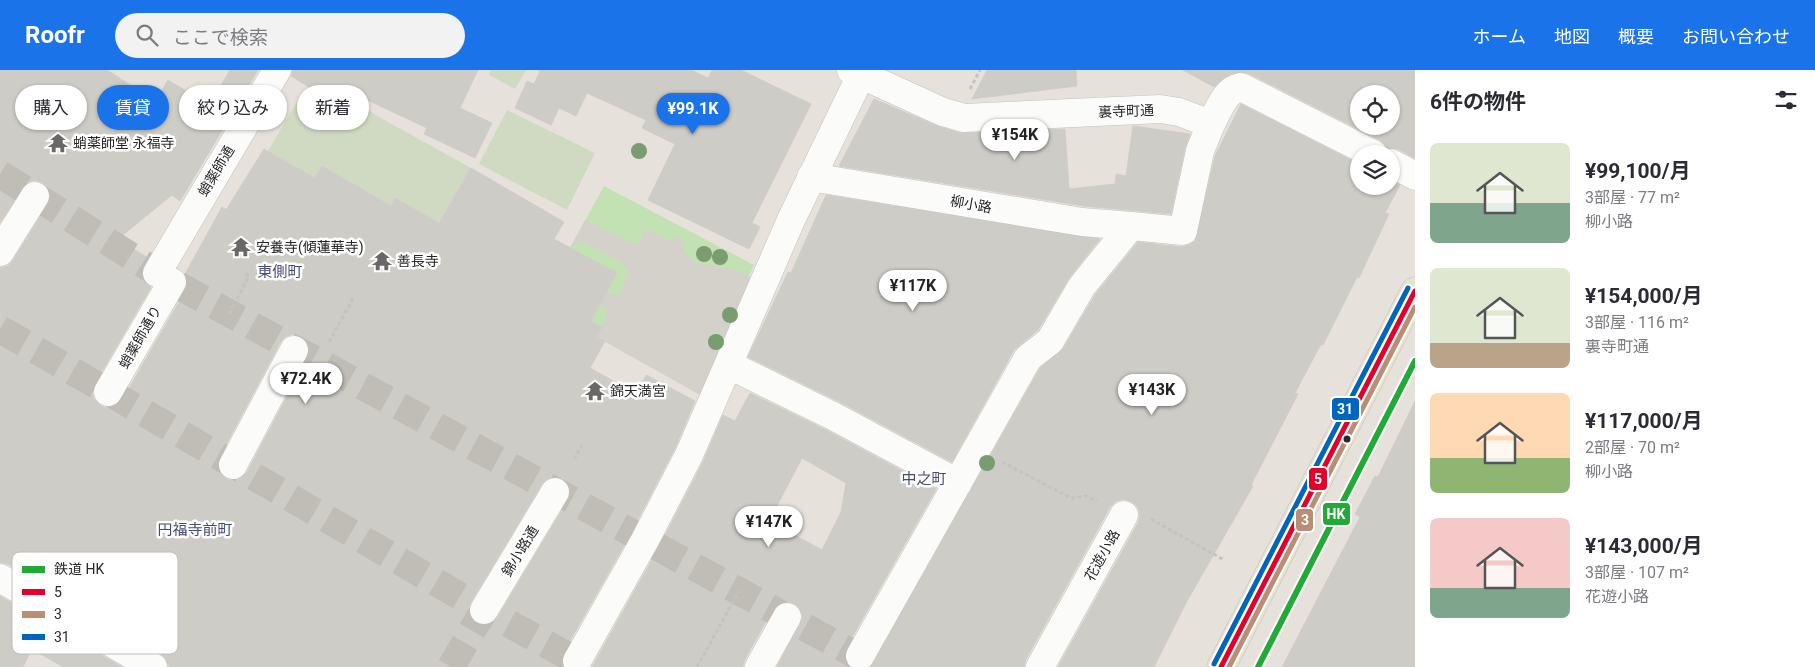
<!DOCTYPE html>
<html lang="ja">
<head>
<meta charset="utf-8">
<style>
	:root { --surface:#fff; --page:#f2f2f3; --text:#2b2b33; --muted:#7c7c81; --accent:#1a73e8 }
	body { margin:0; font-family:Roboto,"Noto Sans JP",sans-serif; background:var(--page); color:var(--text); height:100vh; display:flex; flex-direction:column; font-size:19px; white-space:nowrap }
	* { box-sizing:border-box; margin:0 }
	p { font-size:16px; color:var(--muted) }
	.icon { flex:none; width:28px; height:28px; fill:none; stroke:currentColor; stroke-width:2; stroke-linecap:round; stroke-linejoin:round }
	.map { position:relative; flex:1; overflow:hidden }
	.details { display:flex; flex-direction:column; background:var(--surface); width:400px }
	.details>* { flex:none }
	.hud { position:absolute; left:15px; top:15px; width:475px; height:45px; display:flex; gap:10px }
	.controls { position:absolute; left:1350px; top:15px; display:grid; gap:10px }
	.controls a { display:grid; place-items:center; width:50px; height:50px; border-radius:50%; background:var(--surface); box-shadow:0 1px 4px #0004; font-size:25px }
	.price { position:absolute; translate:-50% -42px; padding:0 11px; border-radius:18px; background:#fff; color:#222; font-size:16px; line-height:32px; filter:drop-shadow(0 1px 2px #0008) }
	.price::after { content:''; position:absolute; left:50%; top:30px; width:15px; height:11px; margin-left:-8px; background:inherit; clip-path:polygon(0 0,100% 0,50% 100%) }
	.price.active { background:var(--accent); color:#fff }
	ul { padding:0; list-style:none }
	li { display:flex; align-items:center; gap:15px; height:125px; padding:0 15px }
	li span { display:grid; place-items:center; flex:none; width:140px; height:100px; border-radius:8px; color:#555 }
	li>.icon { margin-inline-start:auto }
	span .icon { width:60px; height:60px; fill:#fffc; stroke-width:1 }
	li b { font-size:21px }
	h2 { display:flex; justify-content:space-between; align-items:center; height:60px; padding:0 15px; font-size:21px }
	.pill { padding:0 18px; border-radius:22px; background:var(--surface); box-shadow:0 1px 4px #0004; font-size:18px; line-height:45px }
	.pill.active { background:var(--accent); color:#fff }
	header { display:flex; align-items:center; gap:30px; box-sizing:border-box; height:70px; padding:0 25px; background:var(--accent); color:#fff }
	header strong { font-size:24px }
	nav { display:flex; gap:28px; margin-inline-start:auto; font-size:18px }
	.search { width:350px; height:45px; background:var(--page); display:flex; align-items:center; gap:12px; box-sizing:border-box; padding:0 18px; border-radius:28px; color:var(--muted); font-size:19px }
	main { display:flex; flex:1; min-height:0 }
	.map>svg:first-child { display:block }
	.green { fill:#c3e2b3 }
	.cemetery { fill:#d0dac2 }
	.plaza { fill:#d4d0ca }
	.building { fill:#ceccc7; stroke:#d1cdc8; fill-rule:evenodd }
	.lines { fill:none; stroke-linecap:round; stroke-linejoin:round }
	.street-tunnel { stroke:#c0bdb7; stroke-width:28; stroke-dasharray:28 14; stroke-linecap:butt }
	.street-casing { stroke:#c3c1c1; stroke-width:29 }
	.primary-casing { stroke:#c3c1bf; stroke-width:29 }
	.path { stroke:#c4c3c2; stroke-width:3; stroke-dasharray:4 2.5; stroke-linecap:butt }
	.street { stroke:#fbfbfa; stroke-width:28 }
	.primary { stroke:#e5e2d1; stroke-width:28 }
	.bus-1-casing { stroke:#fff; stroke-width:9 }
	.bus-2-casing { stroke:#fff; stroke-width:9 }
	.bus-3-casing { stroke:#fff; stroke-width:9 }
	.bus-1 { stroke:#e4002b; stroke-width:5 }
	.bus-2 { stroke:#b98e74; stroke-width:5 }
	.bus-3 { stroke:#0065bd; stroke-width:5 }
	.rail-1-casing { stroke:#fff; stroke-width:10 }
	.rail-1 { stroke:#21ab36; stroke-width:6 }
	.tree { fill:#7a9c70 }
	.bus-dot { fill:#272727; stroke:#fff; stroke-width:2 }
	.labels { text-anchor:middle; stroke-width:5; stroke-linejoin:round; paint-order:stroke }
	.street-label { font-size:14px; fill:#272727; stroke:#fff }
	.poi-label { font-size:14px; fill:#272727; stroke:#fff; text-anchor:start }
	.neighbourhood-label { font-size:15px; fill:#474c77; stroke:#fff }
	.key { fill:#fff; stroke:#bebebe; stroke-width:1 }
	.key-label { font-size:14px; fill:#272727 }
	.line-badge { stroke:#fff; stroke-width:2 }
	.badge-label { font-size:14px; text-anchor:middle; font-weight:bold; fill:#fff }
</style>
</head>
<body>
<header>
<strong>Roofr</strong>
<div class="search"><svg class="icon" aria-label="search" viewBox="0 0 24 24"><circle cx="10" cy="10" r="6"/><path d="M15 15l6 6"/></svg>ここで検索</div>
<nav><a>ホーム</a><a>地図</a><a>概要</a><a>お問い合わせ</a></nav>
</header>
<main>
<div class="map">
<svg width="1415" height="597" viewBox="0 0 1415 597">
	<rect width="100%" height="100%" fill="#e6e2db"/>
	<path class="green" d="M604,116L754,195L736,234L702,326L597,267L602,257L591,251L617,203L570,178Z"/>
	<path class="cemetery" d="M491,0H526L515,19L489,5Z
		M335,18L379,47L471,98L433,162L322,96L315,108L268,81L298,30L311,38L319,23Z
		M507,40L595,83L567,140L479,94Z"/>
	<path class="plaza" d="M585,150L633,174H638L646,159L672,172L676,166L683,170L684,179L694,192L729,198L764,213L702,326L597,267L607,244L606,239L600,234L606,223L613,225L621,221L628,206V201L622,193L585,173H578L570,178Z"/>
	<path class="building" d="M0,0H107L155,31L168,10L209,35L230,0H258L180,131L172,125L118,169L148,188L141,203L144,211L151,217L94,315L92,321L94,329L101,336L107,338L115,336L122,330L186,220L188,212L185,204L222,137L226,140L264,79L315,108L322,96L391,136L395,128L439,153L471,98L564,152L554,169L617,203L591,251L602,257L597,267L605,271L590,298L637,324L646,305L695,331L675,378L631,463L563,583V597H169L166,589L161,584L8,494L0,492V198L8,196L13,190L48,134L51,126L49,118L43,113L35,110L27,112L0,153ZM293,264L301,266L307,271L310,279L308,287L247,402L241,408L234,411L226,409L220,403L217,395L219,388L280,273L285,267ZM555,406L563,408L568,414L571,422L568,430L497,548L491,554L483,556L476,554L470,547L468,539L471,532L542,414L547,409Z
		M293,0H478L460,38L492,53L475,88L424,64L427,58L363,28L362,31L337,16L329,29L291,6Z
		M538,0H691L708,8L712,0H741L811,34L752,153L760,157L749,179L648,130L675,74L642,58L646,50L587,23L576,46L559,38L551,55L515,38L527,11L534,14L540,1Z
		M987,0H1076L1077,16L972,29Z
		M1183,0H1415V86L1414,88L1398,79L1387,78L1380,70L1248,3L1231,4L1214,17ZM1359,24H1391V56H1359Z
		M874,29L937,56L960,63L1065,59L1069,119L1115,114L1116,104L1126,106L1133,56L1190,64L1185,78L1171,144L1084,136L839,96Z
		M1241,34L1359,94V116H1391V111L1400,115L1385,143L1389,144L1359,208L1357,207L1323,275L1321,274L1295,323L1298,324L1251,415L1253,416L1186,533L1154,597H1058L1138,453L1140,445L1138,437L1132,432L1124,429L1116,431L1110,437L1026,589L1024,597H870L1040,298L1063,279L1095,225L1138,172L1182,177L1189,175L1195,171L1215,86Z
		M826,125L1100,169L1069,208L1038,260L1014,280L952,392L840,332L748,287L788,202L791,203Z
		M750,323L826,360L936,419L846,578L844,587L850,597H777L803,547L800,539L795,534L787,531L779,533L773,539L745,589L743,597H592L659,477L703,392L723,345L735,351ZM802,388L846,413L841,442L822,480L769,451Z
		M1415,331V597H1282L1360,447L1355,444L1375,406L1378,407Z
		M0,526L122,597H63L32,579L23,597H0Z"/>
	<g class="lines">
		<path class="street-tunnel" d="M0,104L172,212L878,597
			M0,259L484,540L588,597
			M451,597L484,540"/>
		<defs>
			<path id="street" d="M851,0L943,42L964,48L1160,39L1179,42L1211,54C1218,41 1225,19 1241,17L1373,84
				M1391,93L1415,106
				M811,107L1082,152L1131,156
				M0,182L35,126
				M157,203L277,0
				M729,295L833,346L958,413
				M108,322L172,212
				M233,395L294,280
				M0,508L153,597
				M484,540L555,422
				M860,586L1028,288L1050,271L1082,216L1131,156L1183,161L1200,81L1211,54
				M577,591L645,470L689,385L791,150L861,5
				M759,597L787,547
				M1040,597L1124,445"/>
			<path id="primary" d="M1221,597L1415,221"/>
		</defs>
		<use href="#street" class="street-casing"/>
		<use href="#primary" class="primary-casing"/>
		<path class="path" d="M970,19L980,0
			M237,229L249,206L247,205L248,202
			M229,244L235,233
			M329,272L354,227
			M574,389L582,375
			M1002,392L1071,428L1086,426L1097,431
			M1151,449L1224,490
			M697,597L739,521"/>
		<use href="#street" class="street"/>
		<use href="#primary" class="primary"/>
		<defs>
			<path id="bus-1" d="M1221,597L1415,221"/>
			<path id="bus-2" d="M1229,597L1415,237"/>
			<path id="bus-3" d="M1214,594L1408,218"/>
		</defs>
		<use href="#bus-1" class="bus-1-casing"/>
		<use href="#bus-2" class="bus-2-casing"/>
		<use href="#bus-3" class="bus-3-casing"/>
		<use href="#bus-1" class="bus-1"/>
		<use href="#bus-2" class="bus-2"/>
		<use href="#bus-3" class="bus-3"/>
		<defs>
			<path id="rail-1" d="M1258,597L1415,291"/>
		</defs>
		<use href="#rail-1" class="rail-1-casing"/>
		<use href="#rail-1" class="rail-1"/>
	</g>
	<g class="tree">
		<circle cx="639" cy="81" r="8"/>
		<circle cx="704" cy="184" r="8"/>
		<circle cx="720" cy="187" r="8"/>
		<circle cx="730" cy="245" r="8"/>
		<circle cx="716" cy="272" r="8"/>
		<circle cx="987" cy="393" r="8"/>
	</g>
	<defs>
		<symbol id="temple-bare" viewBox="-9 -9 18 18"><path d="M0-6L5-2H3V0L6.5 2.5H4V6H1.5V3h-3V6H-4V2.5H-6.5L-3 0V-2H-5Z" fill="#6a6866" stroke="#fff" stroke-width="2.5" paint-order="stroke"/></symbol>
	</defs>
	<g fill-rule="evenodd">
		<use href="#temple-bare" x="44" y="59" width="28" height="28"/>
		<use href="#temple-bare" x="227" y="163" width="28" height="28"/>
		<use href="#temple-bare" x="368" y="177" width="28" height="28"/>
		<use href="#temple-bare" x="581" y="307" width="28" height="28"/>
	</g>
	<circle class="bus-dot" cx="1347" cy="369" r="4.5"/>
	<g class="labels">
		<g class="street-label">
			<text transform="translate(1126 41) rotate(-2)" y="5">裏寺町通</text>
			<text transform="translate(216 101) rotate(-59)" y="5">蛸薬師通</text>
			<text transform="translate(971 134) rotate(10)" y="5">柳小路</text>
			<text transform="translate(140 267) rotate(-60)" y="5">蛸薬師通り</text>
			<text transform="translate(520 481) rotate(-59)" y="5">錦小路通</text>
			<text transform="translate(1102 485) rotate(-61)" y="5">花遊小路</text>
		</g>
		<g class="poi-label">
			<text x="73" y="78">蛸薬師堂 永福寺</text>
			<text x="256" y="182">安養寺(傾蓮華寺)</text>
			<text x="397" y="196">善長寺</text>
			<text x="610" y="326">錦天満宮</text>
		</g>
		<g class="neighbourhood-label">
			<text x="280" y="207">東側町</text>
			<text x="924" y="414">中之町</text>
			<text x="195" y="465">円福寺前町</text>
		</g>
	</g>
	<rect x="12" y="482" width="166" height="102" rx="8" class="key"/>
	<rect x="22" y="496" width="23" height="7" fill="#21ab36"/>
	<rect x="22" y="519" width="23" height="6" fill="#e4002b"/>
	<rect x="22" y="541" width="23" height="7" fill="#b98e74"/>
	<rect x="22" y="564" width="23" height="6" fill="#0065bd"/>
	<g class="key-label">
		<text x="54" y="504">鉄道 HK</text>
		<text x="54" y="527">5</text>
		<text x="54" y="549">3</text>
		<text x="54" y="572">31</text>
	</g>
	<g class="line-badge">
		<rect x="1331" y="327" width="29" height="24" rx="5" fill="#0065bd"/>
		<rect x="1308" y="397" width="20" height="24" rx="5" fill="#e4002b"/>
		<rect x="1322" y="432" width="29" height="24" rx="5" fill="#21ab36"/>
		<rect x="1295" y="438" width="19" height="24" rx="5" fill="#b98e74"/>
	</g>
	<g class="badge-label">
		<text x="1345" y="344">31</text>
		<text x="1318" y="414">5</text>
		<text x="1336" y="449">HK</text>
		<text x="1305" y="455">3</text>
	</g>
</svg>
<div class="controls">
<a><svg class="icon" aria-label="locate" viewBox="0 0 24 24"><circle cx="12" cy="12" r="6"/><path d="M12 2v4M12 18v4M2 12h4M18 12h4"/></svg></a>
<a><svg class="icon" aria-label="layers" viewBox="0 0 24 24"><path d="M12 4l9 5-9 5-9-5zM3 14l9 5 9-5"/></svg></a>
</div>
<b class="price active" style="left:693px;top:65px">¥99.1K</b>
<b class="price" style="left:1015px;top:91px">¥154K</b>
<b class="price" style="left:913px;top:242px">¥117K</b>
<b class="price" style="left:306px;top:335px">¥72.4K</b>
<b class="price" style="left:1152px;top:346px">¥143K</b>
<b class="price" style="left:769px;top:478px">¥147K</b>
<div class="hud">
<a class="pill">購入</a>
<a class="pill active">賃貸</a>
<a class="pill">絞り込み</a>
<a class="pill">新着</a>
</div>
</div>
<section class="details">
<h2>6件の物件<svg class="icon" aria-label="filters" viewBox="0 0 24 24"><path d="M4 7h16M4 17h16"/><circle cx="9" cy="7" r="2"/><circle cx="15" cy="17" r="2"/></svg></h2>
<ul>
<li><span style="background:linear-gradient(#dfe7d0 60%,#7fa58c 0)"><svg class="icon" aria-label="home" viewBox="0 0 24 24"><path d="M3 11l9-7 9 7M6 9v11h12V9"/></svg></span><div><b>¥99,100/月</b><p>3部屋 · 77 m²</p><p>柳小路</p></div></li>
<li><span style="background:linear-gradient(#dfe7d0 75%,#b9a48a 0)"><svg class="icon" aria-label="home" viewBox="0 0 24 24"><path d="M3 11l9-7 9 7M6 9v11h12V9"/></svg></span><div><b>¥154,000/月</b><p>3部屋 · 116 m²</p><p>裏寺町通</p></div></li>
<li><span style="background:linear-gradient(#ffd9b3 65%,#8fb573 0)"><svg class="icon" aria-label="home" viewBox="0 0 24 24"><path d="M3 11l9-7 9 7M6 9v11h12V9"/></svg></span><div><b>¥117,000/月</b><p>2部屋 · 70 m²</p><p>柳小路</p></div></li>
<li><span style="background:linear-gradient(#f6c9c9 70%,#7fa58c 0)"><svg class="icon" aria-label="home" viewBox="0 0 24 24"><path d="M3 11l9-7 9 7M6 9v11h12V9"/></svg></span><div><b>¥143,000/月</b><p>3部屋 · 107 m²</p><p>花遊小路</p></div></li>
</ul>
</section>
</main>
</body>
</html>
